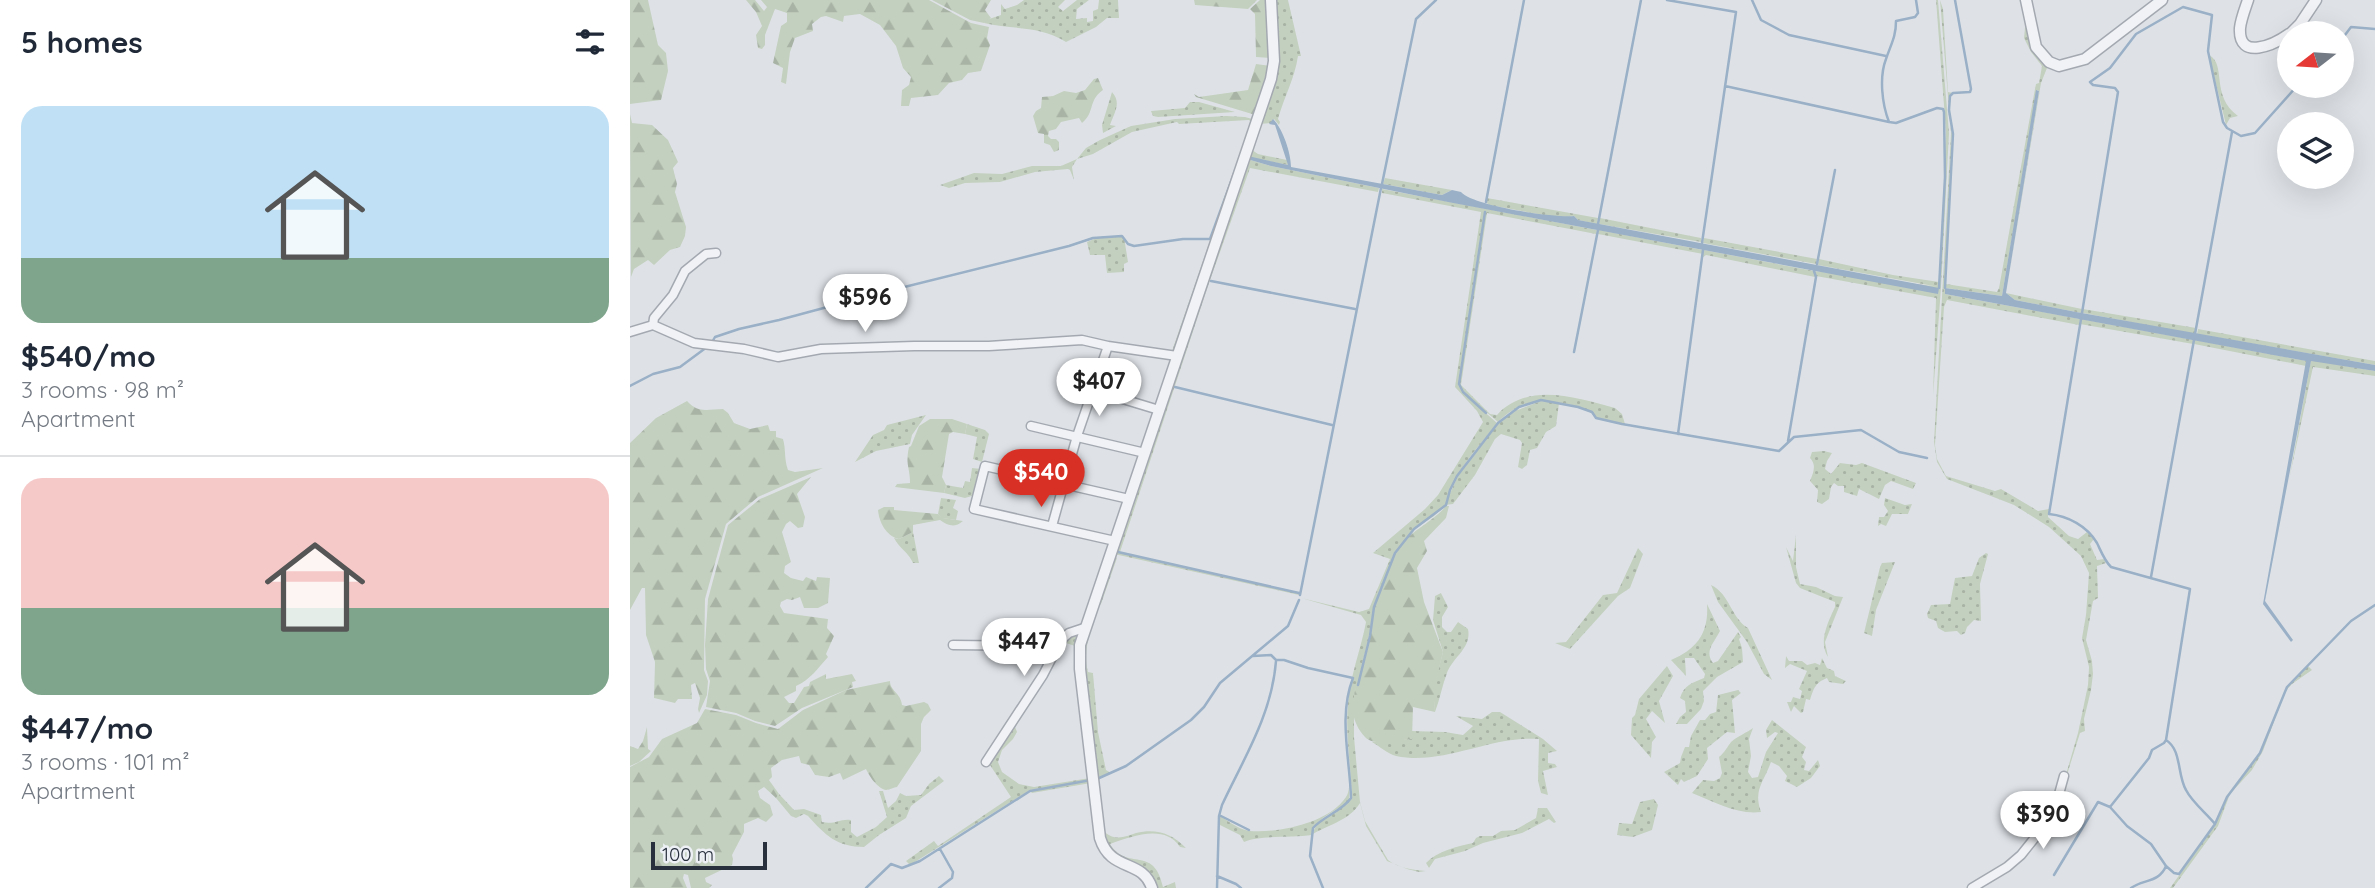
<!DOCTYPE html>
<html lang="en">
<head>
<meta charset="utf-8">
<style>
	:root { --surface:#fff; --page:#f2f2f3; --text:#1f2937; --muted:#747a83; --line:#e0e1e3; --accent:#d93025 }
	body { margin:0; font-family:Quicksand,sans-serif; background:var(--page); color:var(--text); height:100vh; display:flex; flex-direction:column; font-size:26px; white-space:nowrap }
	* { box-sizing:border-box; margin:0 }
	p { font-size:23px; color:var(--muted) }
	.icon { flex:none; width:38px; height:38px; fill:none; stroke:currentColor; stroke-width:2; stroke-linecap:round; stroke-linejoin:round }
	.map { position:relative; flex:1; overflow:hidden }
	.sheet { display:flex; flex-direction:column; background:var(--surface); width:630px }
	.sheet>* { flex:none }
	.needle { width:46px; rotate:253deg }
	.controls { position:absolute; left:1647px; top:21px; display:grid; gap:14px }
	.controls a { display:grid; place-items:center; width:77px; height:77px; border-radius:50%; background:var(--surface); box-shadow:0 7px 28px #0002; font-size:35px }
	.scale { position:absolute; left:21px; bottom:18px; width:116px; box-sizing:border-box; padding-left:7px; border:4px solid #28303d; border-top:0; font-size:19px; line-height:24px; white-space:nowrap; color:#28303d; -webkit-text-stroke:5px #edf0f5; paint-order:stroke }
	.price { position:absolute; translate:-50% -60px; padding:0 16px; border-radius:24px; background:#fff; color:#222; font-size:23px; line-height:46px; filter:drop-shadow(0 2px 4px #0008) }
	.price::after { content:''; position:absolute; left:50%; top:42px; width:21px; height:16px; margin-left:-10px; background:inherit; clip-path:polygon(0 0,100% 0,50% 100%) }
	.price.on { background:var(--accent); color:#fff }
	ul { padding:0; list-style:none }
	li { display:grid; align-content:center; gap:14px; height:371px; padding:0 21px }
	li+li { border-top:2px solid var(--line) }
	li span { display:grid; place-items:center; height:217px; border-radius:21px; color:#555 }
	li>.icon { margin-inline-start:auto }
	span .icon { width:126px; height:126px; fill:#fffc; stroke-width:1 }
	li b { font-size:30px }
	h2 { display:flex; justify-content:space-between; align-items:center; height:84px; padding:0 21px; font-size:30px }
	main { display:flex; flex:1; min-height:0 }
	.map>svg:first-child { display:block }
	.grass { fill:url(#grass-dots) }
	.forest { fill:url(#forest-firs) }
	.water { fill:#9ab0c6 }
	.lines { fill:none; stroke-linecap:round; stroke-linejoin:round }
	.stream { stroke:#9ab0c6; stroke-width:2.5 }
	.minor-casing { stroke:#a4a9b1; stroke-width:11 }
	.tertiary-casing { stroke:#a4a9b1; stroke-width:13 }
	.minor { stroke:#f0f2f5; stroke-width:8 }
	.tertiary { stroke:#f0f2f5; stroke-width:10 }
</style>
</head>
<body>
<main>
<section class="sheet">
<h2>5 homes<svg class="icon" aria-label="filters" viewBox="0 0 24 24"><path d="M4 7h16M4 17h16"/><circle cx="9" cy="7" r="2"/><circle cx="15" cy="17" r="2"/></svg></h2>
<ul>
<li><span style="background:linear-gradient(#bfe0f5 70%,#7fa58c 0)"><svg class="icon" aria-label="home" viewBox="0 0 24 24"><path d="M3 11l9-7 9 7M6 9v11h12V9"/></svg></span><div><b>$540/mo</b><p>3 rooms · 98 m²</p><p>Apartment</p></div></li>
<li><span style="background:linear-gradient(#f6c9c9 60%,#7fa58c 0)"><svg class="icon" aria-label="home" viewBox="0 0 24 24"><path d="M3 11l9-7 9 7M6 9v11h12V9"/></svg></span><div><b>$447/mo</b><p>3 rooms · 101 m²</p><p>Apartment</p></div></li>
</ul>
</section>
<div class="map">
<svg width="1745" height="888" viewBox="0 0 1745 888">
	<defs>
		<pattern id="grass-dots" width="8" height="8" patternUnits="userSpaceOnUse" patternTransform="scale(1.75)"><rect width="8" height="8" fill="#c4d0bf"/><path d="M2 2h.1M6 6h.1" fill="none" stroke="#a8b3a5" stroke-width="1.8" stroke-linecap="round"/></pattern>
		<pattern id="forest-firs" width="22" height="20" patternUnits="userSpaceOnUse" patternTransform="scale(1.75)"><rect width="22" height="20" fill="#c4d0bf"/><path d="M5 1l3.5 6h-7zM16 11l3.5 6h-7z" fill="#a8b3a5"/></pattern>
	</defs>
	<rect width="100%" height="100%" fill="#dee2e7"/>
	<path class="grass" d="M394,0H435L428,7L433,11L447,0H459L447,9L446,19L457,18V22L463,21V11L468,9L469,0H488L489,18H477L466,27L436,42C410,25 382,30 354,23L356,20L371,15V4L375,9L387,5Z
		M643,0H658L671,56H668C665,78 654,97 648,119L650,122L649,125L644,119L641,123L630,124L622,150L628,154L657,160L658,165L618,157L617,159L641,166L749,188L748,192L620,168L579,283L490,552H487L669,593V595L484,554L642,79Z
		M1306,0H1308L1319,133L1311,288L1303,396L1306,298L1186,276L1184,272L1185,277L1076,255L1072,258L1074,250L1184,271L1310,287L1316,132Z
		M1310,0L1313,9L1318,92L1323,93L1320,94L1318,110L1322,134L1315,294L1450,319L1449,325L1317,300L1314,307L1305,445L1307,459L1316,476L1365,491L1371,489L1408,511L1419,509L1418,517L1439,536L1448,539L1457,532L1464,539L1460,544L1467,560L1474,559L1476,563L1467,566L1468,598L1463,601L1456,640L1462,661L1463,674L1461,690L1454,719L1455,731L1450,733L1422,823L1448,733L1458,685L1459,667L1452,638L1456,615L1459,573L1451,556L1419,527L1384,505L1317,479L1307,462L1304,442L1321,133Z
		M1393,0H1395C1398,15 1398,34 1405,48C1427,91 1465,52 1489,34C1504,22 1520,8 1537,0L1463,58L1439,68H1417L1411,83L1376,293L1452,309L1451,313L1385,300L1376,293L1409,91L1407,90L1372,296L1316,288V284L1367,292L1369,288L1405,89L1406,84L1409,83L1412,66L1401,52L1394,38L1396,17Z
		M1579,55C1597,64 1580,96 1608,116L1600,118L1596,125Z
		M482,92C492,103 484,113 480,125L486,126L473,133L472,125Z
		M560,102H569L605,112L528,117L523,116L521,111L555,108Z
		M596,116L615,117L626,120L544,354L539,353L542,351L605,168L622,123L619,120L549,124L547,122L502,132L463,154L447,159L442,167L444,180L440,170L438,169L405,172L370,182L335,183L319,188L310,185L344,173L372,174L402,166H431L447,159L456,148L470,140L501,126L545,119Z
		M755,178L822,190L812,195L753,184Z
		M752,189L967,230L966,234L857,213L831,385L860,414L867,415C898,381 947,398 985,408L992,414L995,424L967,418C960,410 952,408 942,405C910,398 892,399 868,422L833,392L829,384L830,378L854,212L828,384L832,392L867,423C848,448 824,472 816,502L828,476L868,424L880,413L911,401L929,403L926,426L916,432L907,448L900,450L897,465L892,469L888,467L892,443L890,440L871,434L865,439L845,475L823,504L815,505L804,516L784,529L764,553L744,607L739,636L724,697V737L730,802L735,821L758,860C768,868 784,870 796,871L789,872L777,869L757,861L736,826L730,803C720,820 698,825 683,834C686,816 712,813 722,798C721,766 715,735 718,703C720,676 731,649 736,622L731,615L671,598L729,612L739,609L760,559L743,553L795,509L808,495L853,422L847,411L825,387L851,212L752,193Z
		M857,198L968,218L967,224L948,220L944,216L930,218L859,205L857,203Z
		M970,218L1071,238V242L969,224Z
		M969,230L1073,250V254L968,234Z
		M469,237H494L498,262L494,264V272L477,273L475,255H460L457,242Z
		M1074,238L1187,259L1186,264L1073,243Z
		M1189,259L1263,275L1309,282V287L1188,265Z
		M1453,309L1566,328L1564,334L1453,313Z
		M1451,319L1564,340L1563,344L1450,324Z
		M1568,329L1745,361V365L1567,334Z
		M1565,340L1677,361L1676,366L1564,344Z
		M1681,360L1745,371V376L1683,367L1659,480Z
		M296,415L282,435L280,444L246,451L225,462L243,435L254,430L257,425Z
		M337,424L355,430L359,434L352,462L343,459L347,437L335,434Z
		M1194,451L1202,453L1197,461L1195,469L1201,474L1210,463L1226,465L1232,463L1286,483L1283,489L1261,481L1255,485L1249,499L1229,489L1227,496L1214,492V486H1208L1204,483L1201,487L1199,499L1192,504L1187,502L1188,490L1180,481C1183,473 1187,465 1180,458L1182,452Z
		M342,468L351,469L345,495L335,498L314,493L316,485L333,488L335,481L340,482Z
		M311,498L326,500L323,508L328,511L326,520L312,518L308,514Z
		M1255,498L1275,505L1282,504L1278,514H1262L1256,526L1251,524L1248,526L1249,517H1254L1258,511L1254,505Z
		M283,532L289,563H283C279,553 269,548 264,538L269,539Z
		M1166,535V567L1170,584L1186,587L1205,596L1213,597L1195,642L1198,657C1188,642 1198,622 1205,607V602L1170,588L1166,583L1156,547L1163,561Z
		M1008,548L1013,554L1000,588L988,596L940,649L925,643L936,642L973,595L987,593Z
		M1356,553L1358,554L1350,584L1351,621L1344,620L1337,627L1335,633L1331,635L1327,631L1315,632L1308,628L1306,621L1298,618L1297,614L1301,605L1320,604L1325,578L1342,576L1349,558Z
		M484,557L487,558L471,604L469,605C462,627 452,648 458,672L463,673L468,732L476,770L481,773L466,778L451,651Z
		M1265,562L1246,610L1242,636L1234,633L1250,567L1252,563Z
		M1081,585C1100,594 1101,618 1118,628L1142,680L1134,674L1117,642L1088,602Z
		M811,593L818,607L812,617V627L817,632H821L828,622L838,629C842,648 823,657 817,673C812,686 810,699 805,712L803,689L813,652L803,620L805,596Z
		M1077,604L1090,631C1084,643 1074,651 1083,663L1088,661L1108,632L1111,637L1109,639L1112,648L1113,662L1087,677L1073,691L1074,701L1071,709L1057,724H1046L1050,717L1056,712L1055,701L1050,698C1054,685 1062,683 1074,678L1075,674L1064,658H1055L1056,676L1041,660C1067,649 1079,633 1077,604Z
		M446,633L449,634L470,844L509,873L515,883C505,870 489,870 477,860C463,848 463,801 461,783L402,793L400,791L459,780L400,790L280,865L276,861L304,841L308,846L381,797L360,765L362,758L384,724L387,732L383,739L372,750L368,762L372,772L389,784L404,787L460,778L445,646L433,642Z
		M1156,656L1159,661H1172L1177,665L1185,663L1190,665L1192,658L1197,668L1204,671L1205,676L1216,681L1213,684L1199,682L1197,678C1185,683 1184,688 1180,700L1176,699L1173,712L1171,713L1164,706L1161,712L1157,702H1161L1163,697L1170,699L1172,691L1169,689L1177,671L1160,664L1155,668Z
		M1037,666L1043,676L1029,701L1035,723L1022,711L1016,719L1026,737L1022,742L1021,758L1001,735L1002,718L1005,715L1009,699Z
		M1678,666L1682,670L1662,684L1655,692L1633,751L1622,770L1600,794L1588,826L1543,888H1540L1586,824L1597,797L1630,753L1657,687Z
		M1108,690L1111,693L1102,700L1105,733L1097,732L1077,748L1078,759L1067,776L1054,782L1051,779L1048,785L1034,772L1050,763L1051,757L1055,747H1059L1061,736L1070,720H1075L1080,714L1086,712L1088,695Z
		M862,712H870L913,739L927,751L918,753V763L925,764L927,767L913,771L918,795L911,793L908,781L909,739C861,735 814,766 766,756C758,754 749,746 742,742L781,739L782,731L815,732L833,735L843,726L826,716L852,719Z
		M1142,720L1176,747L1172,757L1176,762L1174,770L1179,771L1188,760L1190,766L1181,778L1167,787L1155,781L1157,776L1149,766L1141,762C1134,782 1123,790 1131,812C1107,815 1085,802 1062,793L1073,780L1084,781L1090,778L1092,773L1089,757C1095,752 1097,747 1101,742C1106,737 1118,732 1123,728L1119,739L1121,756L1118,772L1122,778L1128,777L1136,752L1148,733L1145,732L1137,738L1136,730Z
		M309,776L314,781L281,806L276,818L249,835L234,847C207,847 195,835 178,816L174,814L166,818L161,816L146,798L149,794L164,810L174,809L191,815L192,822C205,825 210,818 221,820V832L227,837L246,827L257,817L249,791H253L258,808L266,801L270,793L276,796L291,795L299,784Z
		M720,776L719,801C707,811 684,818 682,835C662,838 629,835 614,842L610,835L590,825V816C598,821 610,830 620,831C647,833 698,824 716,797C720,791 719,783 720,776Z
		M1024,799L1028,805L1022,830L1003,837L987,835L989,823L1002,824L1010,802Z
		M908,808H917L926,822L924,823L919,819L892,833L853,843L835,851L805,859L799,868L796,863C807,851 828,846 843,843L846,838L850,836H863L871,831L885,830L906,818Z
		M470,827C474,831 478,836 484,837C491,839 499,835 506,833C525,828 542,833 556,848L550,847C534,823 501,837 480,844C497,872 524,844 533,887L545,882L546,888H524L483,857Z"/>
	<path class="forest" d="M0,0H18L28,45L36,53L38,71L31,100L0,104Z
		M116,0H125L134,11L137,7L131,0H299L341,23L359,27L357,38L360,45L351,71L338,73L332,80L319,83L308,95L281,98L279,106H271L272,90L279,85L281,77L273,68L266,46L250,25L230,14L214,16L213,22L196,16L191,17L182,24L183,31L165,38L160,52L156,84L151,82L153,68L143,63L151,26L157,22V13L145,9L135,35V45L132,49L128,48L126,35L132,26L126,12Z
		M302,0H361L355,10L361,18L354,23L340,20Z
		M564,0H627L618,9L565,5Z
		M630,0H639L641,58L626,57L625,14L620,9Z
		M626,64L641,66L626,113L622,114L566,97L564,94L569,97L618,90Z
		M468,78L473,90C458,100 465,113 452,123L449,118L431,122L426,129L419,131L418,136L421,139H426L429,142V150L424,152L420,145L414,143V134L408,133L403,116L406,111L411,108L412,97L423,96L434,91L446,93L455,90L464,79Z
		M0,114L2,123L22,125L38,140L48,162L43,168L47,184L45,192L56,227L55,236L50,247L40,250L24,265L18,260L4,269L1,277Z
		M57,401C69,414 77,409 93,409L98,413L104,423L120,429L138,425L140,431H146V437L153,439C156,449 154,459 158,470L165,472L193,468L128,497L96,524L75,599L74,670L78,681L77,695L69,713L68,709L70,698L65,683L61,685L62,699H48L45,703L24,698L25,662L16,635L15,588H12L0,610V443L26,418Z
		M300,419H322L337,424L335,434L323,432L319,434L312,477L316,485L314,493L265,487L267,484L280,483C280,467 275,465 279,447L281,446L289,426Z
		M181,477L167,494L175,517L173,527L168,528L160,521L156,524L152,532L161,562L155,566L154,573L161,578L173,581L176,577L186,581L187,577L200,578L198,603L188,608H174L170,597L162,600L157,599L151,602L150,606L154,613L198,619L197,628L204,636L196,654L198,657C188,668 180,680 166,686V691L154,697L159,703H164L174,687L179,686L180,682L196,674V679L222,674L226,681L222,682L223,687L172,708L145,726L125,721L106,713L76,707L80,681L76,669L75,645L78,599L98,525L130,499Z
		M816,506H819L816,518L794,541L797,551L787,568L794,602L813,652L804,689L805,712L783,707L782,739C769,740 744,747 735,737C729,731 724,721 723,713C722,689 733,665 739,641C742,632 741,623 743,614C746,598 757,567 765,553C779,530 801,524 816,506Z
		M254,507H264V510L308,514L313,518L333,521C325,528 318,526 310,520L283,525V532L269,539C256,536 249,522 248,510Z
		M260,681C260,691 271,693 272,705L276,706L294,702L298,704L301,710L294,717L291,724V751L267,787C264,787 260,790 256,790C248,789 239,776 236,769L213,780L210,773L199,777L185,775L179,765L171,763L169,756L152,760L141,768L142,777L139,780L149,794L146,798L134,787L128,791L130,798L140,805L143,815L136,822L128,818L114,824V832L102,855L103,859L102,865L75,878L76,882L82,885L79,888H61L58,875L54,874L53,878L57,888H0V767L19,757L32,739L67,723L75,709L106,715L126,723L148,729L173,710L216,690Z
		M17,727L18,749L21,751L9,762L0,766V746L8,749L13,741Z"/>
	<path class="water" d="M1406,90L1409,91L1376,293L1385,300L1446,312L1745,365V371L1681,361L1635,601L1663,640L1661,642L1633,604L1676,361L1315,294V288L1372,296Z
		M643,119C653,129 661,153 661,167L812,195L822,190L831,192C843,206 924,218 944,216L948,220L1309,288L1308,294L818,202L641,166L617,159L618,156L658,165L645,125L639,124Z"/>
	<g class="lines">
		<path class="stream" d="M1037,0L1106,12L1072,243
			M1122,0L1131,20L1159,35L1256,56
			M1286,0L1288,13L1285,17L1266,21C1266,37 1261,44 1256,59C1249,77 1252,104 1259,122L1266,123L1307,108L1313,109L1314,112L1315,177L1309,288
			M1712,39L1721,27L1745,29
			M1095,86L1259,122
			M752,184L786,19L806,0
			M856,202L894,0
			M855,212L829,384L833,392L856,413
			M968,224L1011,0
			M1187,264L1205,170
			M581,281L725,309
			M1315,288L1323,134L1319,110L1320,96L1323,93L1340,92L1341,89L1325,0
			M218,301L439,246L463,238L492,236L498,244L504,246L553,239H580L609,160
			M1452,313L1488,92L1485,88L1463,85L1460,82L1480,68L1506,34L1553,7L1582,15L1578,51L1593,122L1597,128L1611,136L1625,133L1667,86
			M1451,319L1419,514C1438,516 1457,526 1467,543C1471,551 1474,560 1481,567L1560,589L1536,740L1534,743L1522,750L1519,758L1480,807
			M1565,334L1602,132
			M81,344L85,337L109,329L149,320L216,302
			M944,352L968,230
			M0,386L23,374L50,367L77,347
			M545,387L702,425
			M1048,434L1073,250
			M1158,441L1186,277L1184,271
			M488,552L669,593
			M1521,577L1564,340
			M670,595L751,188
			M623,656L641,655L646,660H654L678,668L723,678C708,716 720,759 721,798C712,811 694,816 683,828L680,856L693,888
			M728,685L740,636L744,607L765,553L784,529L816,505L820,490L827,476L868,423L889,407L911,400L948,407L962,412L966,418L992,424L1149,451L1164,437L1231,430L1269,452L1297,458
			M1536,740C1552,750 1547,775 1556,790C1562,802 1576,813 1585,824
			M467,779L496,766L561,720L574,707L590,683L658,626L669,600
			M591,816L619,830
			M1536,866L1544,873L1549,874L1585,824L1597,797L1630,753L1657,687L1721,621L1745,605
			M1424,875L1468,802L1480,807L1497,826L1521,844L1536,866C1529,883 1513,879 1501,888
			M587,876L606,884L611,888
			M236,888L261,864L272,868L290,861L400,791L461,780
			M309,888L322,878L323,872L310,849
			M587,888L589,816L592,805C614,758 642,714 646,661"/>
		<defs>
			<path id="minor" d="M23,325L24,318L43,295L55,271L76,254L86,253
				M0,332L23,325L64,343L114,349L148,357L191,349L284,346H359L452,340L478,346
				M463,390L529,410
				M401,426L515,453
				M422,526L447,436L478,346L547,356
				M485,541L344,509L355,466L499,499
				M323,645L408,646L431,640
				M356,762L413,675L431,640L439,633L454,628
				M1342,888L1377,867L1391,855L1407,835L1416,829L1421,823L1434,776"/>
			<path id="tertiary" d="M1396,0L1406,47L1419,62L1429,66L1455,59L1532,0
				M1618,0C1615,9 1611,19 1610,28C1608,62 1645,44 1659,34
				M1661,33L1670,24L1686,0
				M522,888C512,858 481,873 470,838L450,669V645L641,79L644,61L641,0"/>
		</defs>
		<use href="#minor" class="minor-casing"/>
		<use href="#tertiary" class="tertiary-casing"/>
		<use href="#minor" class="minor"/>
		<use href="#tertiary" class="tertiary"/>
	</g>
</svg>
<div class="controls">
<a><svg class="needle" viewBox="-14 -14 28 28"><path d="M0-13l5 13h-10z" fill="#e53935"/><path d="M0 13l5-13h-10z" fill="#747a83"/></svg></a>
<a><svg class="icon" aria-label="layers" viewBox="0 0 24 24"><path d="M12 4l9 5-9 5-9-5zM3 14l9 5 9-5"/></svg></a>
</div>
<div class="scale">100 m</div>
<b class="price" style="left:235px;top:334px">$596</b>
<b class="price" style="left:469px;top:418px">$407</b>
<b class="price on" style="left:411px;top:509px">$540</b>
<b class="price" style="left:394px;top:678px">$447</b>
<b class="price" style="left:1413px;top:851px">$390</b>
</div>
</main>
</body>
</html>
